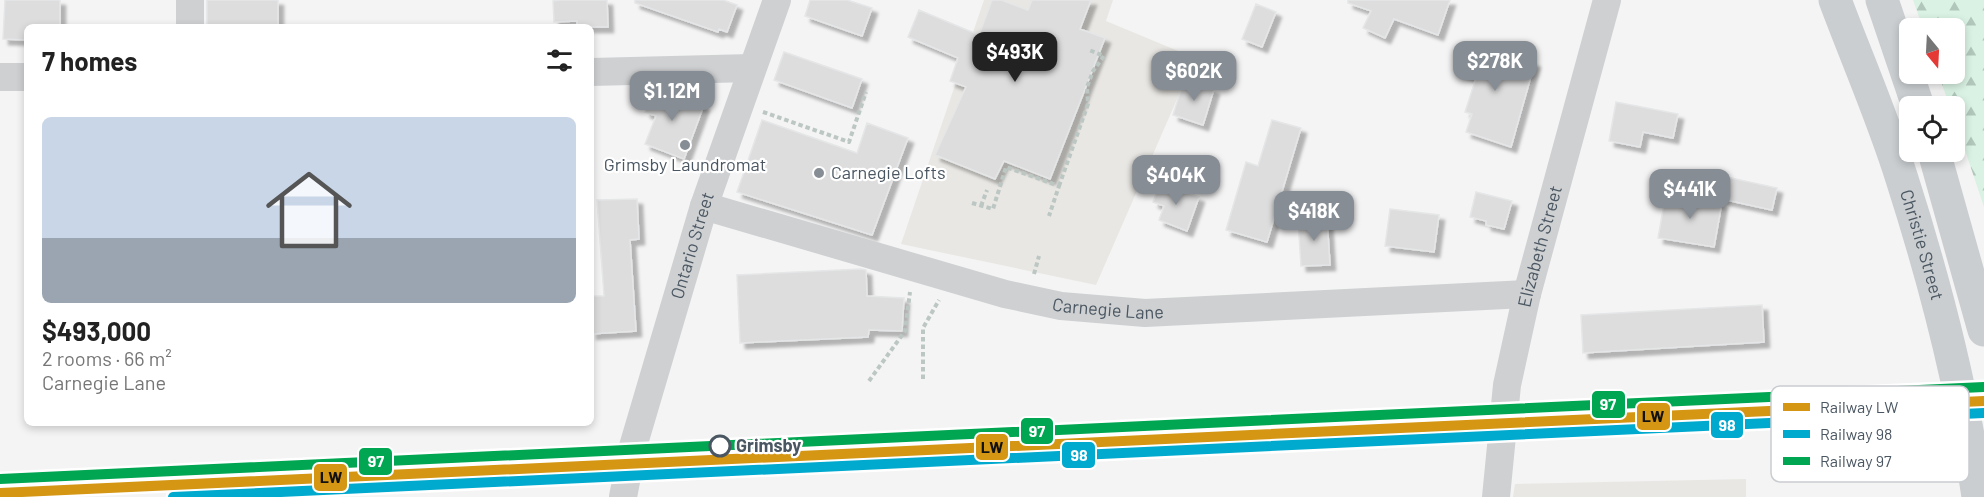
<!DOCTYPE html>
<html lang="en">
<head>
<meta charset="utf-8">
<style>
	:root { --surface:#fff; --page:#f2f2f2; --text:#222; --muted:#767676; --line:#e0e0e0; --accent:#868d94 }
	body { margin:0; font-family:Barlow,sans-serif; background:var(--page); color:var(--text); height:100vh; display:flex; flex-direction:column; font-size:22px; white-space:nowrap }
	* { box-sizing:border-box; margin:0 }
	p { font-size:20px; color:var(--muted) }
	.icon { flex:none; width:33px; height:33px; fill:none; stroke:currentColor; stroke-width:2; stroke-linecap:round; stroke-linejoin:round }
	.map { position:relative; flex:1; overflow:hidden }
	.panel { position:absolute; left:24px; top:24px; width:570px; height:402px; display:flex; flex-direction:column; background:var(--surface); border-radius:9px; box-shadow:0 3px 9px #0003 }
	.panel>* { flex:none }
	.needle { width:39px; rotate:162deg }
	.tools { position:absolute; left:1899px; top:18px; display:grid; gap:12px }
	.tools a { display:grid; place-items:center; width:66px; height:66px; border-radius:9px; background:var(--surface); box-shadow:0 3px 9px #0003; font-size:30px }
	.price { position:absolute; translate:-50% -51px; padding:0 14px; border-radius:12px; background:var(--accent); color:#fff; font-size:20px; line-height:39px; filter:drop-shadow(0 2px 3px #0008) }
	.price::after { content:''; position:absolute; left:50%; top:36px; width:18px; height:14px; margin-left:-9px; background:inherit; clip-path:polygon(0 0,100% 0,50% 100%) }
	.price.selected { background:#222; color:#fff }
	ul { padding:0; list-style:none }
	li { display:grid; align-content:center; gap:12px; height:318px; padding:0 18px }
	li+li { border-top:2px solid var(--line) }
	li span { display:grid; place-items:center; height:186px; border-radius:9px; color:#555 }
	li>.icon { margin-inline-start:auto }
	span .icon { width:108px; height:108px; fill:#fffc; stroke-width:1 }
	li b { font-size:26px }
	h2 { display:flex; justify-content:space-between; align-items:center; height:72px; padding:0 18px; font-size:26px }
	.map>svg:first-child { display:block }
	.commercial { fill:#e8e7e3 }
	.forest { fill:url(#forest-firs) }
	.building { fill:#ddddde; stroke:#e5e6e7; stroke-width:1.5; filter:url(#shadow) }
	.lines { fill:none; stroke-linecap:round; stroke-linejoin:round }
	.path { stroke:#bcc7c4; stroke-width:4; stroke-dasharray:4.5 3; stroke-linecap:butt }
	.minor { stroke:#ced0d2; stroke-width:28 }
	.major { stroke:#caced1; stroke-width:33 }
	.rail-1-casing { stroke:#fff; stroke-width:15 }
	.rail-2-casing { stroke:#fff; stroke-width:15 }
	.rail-3-casing { stroke:#fff; stroke-width:15 }
	.rail-1 { stroke:#d49613; stroke-width:10 }
	.rail-2 { stroke:#00a9ce; stroke-width:10 }
	.rail-3 { stroke:#00a651; stroke-width:10 }
	.poi-dot { fill:#868d94; stroke:#fff; stroke-width:2 }
	.stop-dot { fill:#fff; stroke:#4a5661; stroke-width:3 }
	.labels { text-anchor:middle; stroke-width:4.5; stroke-linejoin:round; paint-order:stroke }
	.poi-label { font-size:18px; fill:#4a5661; stroke:#fff }
	.street-label { font-size:18px; fill:#4a5661; stroke:#fff }
	.stop-label { font-size:18px; font-weight:bold; fill:#4a5661; stroke:#fff; text-anchor:start }
	.key { fill:#fff; stroke:#c9ccd0; stroke-width:1.5 }
	.key-label { font-size:16px; fill:#4a5661 }
	.line-badge { stroke:#fff; stroke-width:2 }
	.badge-label { font-size:16px; text-anchor:middle; font-weight:bold; fill:#fff }
	.pale-badge-label { font-size:16px; text-anchor:middle; font-weight:bold; fill:#111 }
</style>
</head>
<body>
<div class="map">
<svg width="1984" height="497" viewBox="0 0 1984 497">
	<defs>
		<pattern id="forest-firs" width="22" height="20" patternUnits="userSpaceOnUse" patternTransform="scale(1.5)"><rect width="22" height="20" fill="#d9f2e3"/><path d="M5 1l3.5 6h-7zM16 11l3.5 6h-7z" fill="#b2c7bb"/></pattern>
		<filter id="shadow"><feDropShadow dx="5.5" dy="5.5" stdDeviation="1.5" flood-color="#0004"/></filter>
	</defs>
	<rect width="100%" height="100%" fill="#f4f4f4"/>
	<path class="commercial" d="M984,0H1113L1106,21L1195,58L1096,285L901,244Z
		M1746,479V497H1513L1515,484Z"/>
	<path class="forest" d="M1913,0H1984V207L1955,120L1954,106H1950L1938,74H1954V28H1923Z"/>
	<path class="building" d="M5,0H60V27H27V40L3,39Z
		M207,0H278V27H207Z
		M560,0H607L608,27H577V21L554,22L553,1Z
		M635,0H723L737,5L727,32L719,29L718,32L635,3Z
		M810,0H847L872,8L862,36L805,16Z
		M992,0H1001L1028,10L1032,0H1091L1080,29L1105,38L1050,179L1004,161L995,179L935,155L966,87L950,81L958,58L908,37L919,10L979,35Z
		M1348,0H1450L1438,35L1394,19L1385,38L1363,28L1371,11L1348,3Z
		M1256,4L1276,12L1262,47L1242,39Z
		M1465,44L1535,62L1511,147L1466,132L1472,114L1465,112L1476,78L1458,73Z
		M784,52L862,79L852,108L774,80Z
		M1184,80L1214,89L1203,125L1173,115Z
		M654,87L704,105L684,159L645,144L656,116L645,112Z
		M1616,102L1678,114L1673,138L1643,132L1640,147L1609,141Z
		M762,120L857,153L867,123L908,138L872,235L737,192Z
		M1272,120L1301,128L1267,242L1226,230L1246,162L1258,166Z
		M1722,176L1777,188L1772,210L1717,198Z
		M1160,183L1199,197L1187,231L1159,220L1164,206L1153,202Z
		M1476,192L1512,201L1504,229L1486,225V221L1470,217Z
		M1666,193L1722,202L1714,247L1658,238Z
		M637,199L639,239L630,240L636,331L591,334V296H604L597,200Z
		M1390,209L1439,215L1434,252L1385,246Z
		M1327,218L1330,265L1301,266L1298,220Z
		M861,269L866,270L867,296L904,298L902,331L869,330L868,337L740,343L737,275Z
		M1762,305L1764,342L1583,353L1581,315Z"/>
	<g class="lines">
		<path class="path" d="M763,112L849,142L866,92
			M1059,186L1088,104L1087,87L1093,71L1104,56L1089,50
			M972,203L993,209L1006,167L1059,186L1049,216
			M981,206L987,190
			M1034,274L1039,256
			M923,379V328L939,300
			M869,381L905,331L910,292"/>
		<g class="minor">
			<path d="M190,0V27"/>
			<path d="M591,72L752,68"/>
			<path d="M0,77H27"/>
			<path id="s1" d="M704,206L1005,294L1061,306L1145,313L1527,294"/>
			<path id="s2" d="M623,497L632,450L704,206L777,0"/>
			<path id="s3" d="M1496,497L1507,385L1527,294L1607,0"/>
		</g>
		<g class="major">
			<path id="s4" d="M1835,0C1857,59 1883,118 1902,179C1935,282 1963,389 1978,497"/>
			<path d="M1882,0L1918,106"/>
			<path d="M1934,152L1984,330"/>
		</g>
		<defs>
			<path id="rail-1" d="M0,493L1984,401"/>
			<path id="rail-2" d="M173,497L1984,413"/>
			<path id="rail-3" d="M0,479L1984,387"/>
		</defs>
		<use href="#rail-1" class="rail-1-casing"/>
		<use href="#rail-2" class="rail-2-casing"/>
		<use href="#rail-3" class="rail-3-casing"/>
		<use href="#rail-1" class="rail-1"/>
		<use href="#rail-2" class="rail-2"/>
		<use href="#rail-3" class="rail-3"/>
	</g>
	<g class="poi-dot">
		<circle cx="685" cy="145" r="6"/>
		<circle cx="819" cy="173" r="6"/>
	</g>
	<circle class="stop-dot" cx="720" cy="446" r="10"/>
	<g class="labels">
		<g class="poi-label">
			<text x="685" y="171">Grimsby Laundromat</text>
			<text x="831" y="179" text-anchor="start">Carnegie Lofts</text>
		</g>
		<g class="street-label">
			<text dy="6" stroke="none"><textPath href="#s4" startOffset="260">Christie Street</textPath></text>
			<text dy="6" stroke="none"><textPath href="#s2" startOffset="261">Ontario Street</textPath></text>
			<text dy="6" stroke="none"><textPath href="#s3" startOffset="255">Elizabeth Street</textPath></text>
			<text dy="6" stroke="none"><textPath href="#s1" startOffset="418">Carnegie Lane</textPath></text>
		</g>
		<g class="stop-label">
			<text x="736" y="452">Grimsby</text>
		</g>
	</g>
	<rect x="1771" y="386" width="198" height="96" rx="9" class="key"/>
	<rect x="1783" y="403" width="27" height="8" fill="#d49613"/>
	<rect x="1783" y="430" width="27" height="8" fill="#00a9ce"/>
	<rect x="1783" y="457" width="27" height="8" fill="#00a651"/>
	<g class="key-label">
		<text x="1820" y="413">Railway LW</text>
		<text x="1820" y="440">Railway 98</text>
		<text x="1820" y="467">Railway 97</text>
	</g>
	<g class="line-badge">
		<rect x="1591" y="390" width="35" height="29" rx="6" fill="#00a651"/>
		<rect x="1636" y="402" width="35" height="29" rx="6" fill="#d49613"/>
		<rect x="1710" y="411" width="34" height="28" rx="6" fill="#00a9ce"/>
		<rect x="1020" y="417" width="34" height="28" rx="6" fill="#00a651"/>
		<rect x="975" y="433" width="34" height="28" rx="6" fill="#d49613"/>
		<rect x="1061" y="441" width="35" height="28" rx="6" fill="#00a9ce"/>
		<rect x="358" y="447" width="35" height="29" rx="6" fill="#00a651"/>
		<rect x="313" y="463" width="35" height="29" rx="6" fill="#d49613"/>
	</g>
	<g class="badge-label">
		<text x="1608" y="410">97</text>
		<text x="1727" y="431">98</text>
		<text x="1037" y="437">97</text>
		<text x="1079" y="461">98</text>
		<text x="376" y="467">97</text>
	</g>
	<g class="pale-badge-label">
		<text x="1653" y="422">LW</text>
		<text x="992" y="453">LW</text>
		<text x="331" y="483">LW</text>
	</g>
</svg>
<div class="tools">
<a><svg class="needle" viewBox="-14 -14 28 28"><path d="M0-13l5 13h-10z" fill="#e53935"/><path d="M0 13l5-13h-10z" fill="#767676"/></svg></a>
<a><svg class="icon" aria-label="locate" viewBox="0 0 24 24"><circle cx="12" cy="12" r="6"/><path d="M12 2v4M12 18v4M2 12h4M18 12h4"/></svg></a>
</div>
<b class="price selected" style="left:1015px;top:83px">$493K</b>
<b class="price" style="left:1495px;top:92px">$278K</b>
<b class="price" style="left:1194px;top:102px">$602K</b>
<b class="price" style="left:672px;top:122px">$1.12M</b>
<b class="price" style="left:1176px;top:206px">$404K</b>
<b class="price" style="left:1690px;top:220px">$441K</b>
<b class="price" style="left:1314px;top:242px">$418K</b>
<section class="panel">
<h2>7 homes<svg class="icon" aria-label="filters" viewBox="0 0 24 24"><path d="M4 7h16M4 17h16"/><circle cx="9" cy="7" r="2"/><circle cx="15" cy="17" r="2"/></svg></h2>
<ul>
<li><span style="background:linear-gradient(#c9d6e8 65%,#9aa5b1 0)"><svg class="icon" aria-label="home" viewBox="0 0 24 24"><path d="M3 11l9-7 9 7M6 9v11h12V9"/></svg></span><div><b>$493,000</b><p>2 rooms · 66 m²</p><p>Carnegie Lane</p></div></li>
</ul>
</section>
</div>
</body>
</html>
